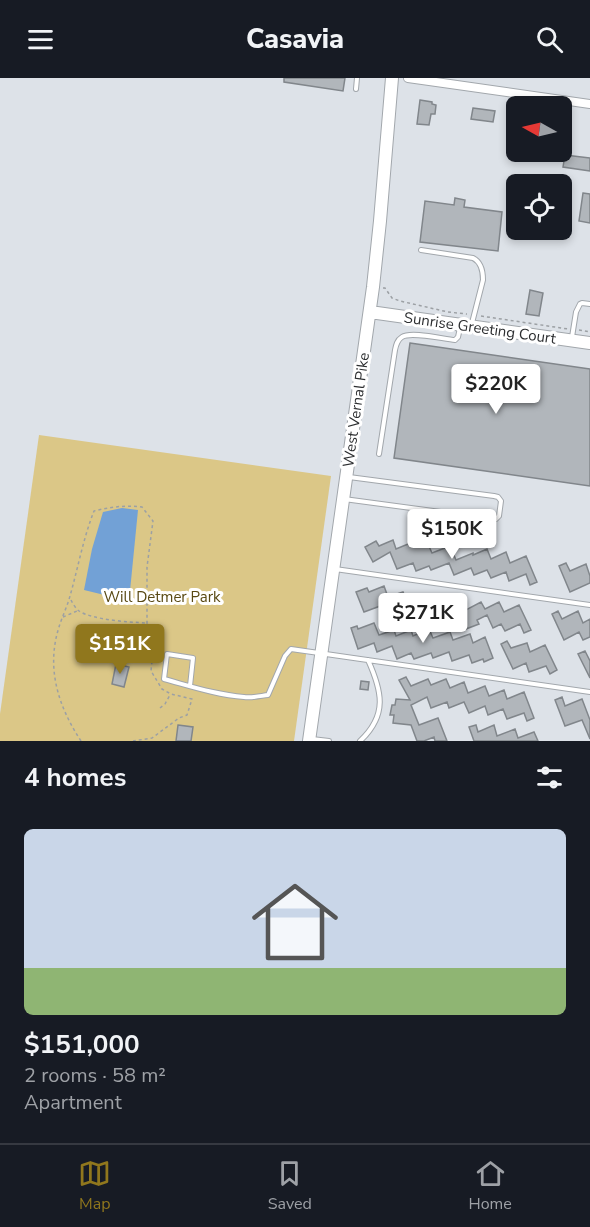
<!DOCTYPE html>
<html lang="en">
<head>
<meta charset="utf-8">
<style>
	:root { --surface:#171b24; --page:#20242c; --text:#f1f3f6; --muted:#9ea1a6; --line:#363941; --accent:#90771d }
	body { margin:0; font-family:"Nunito Sans",sans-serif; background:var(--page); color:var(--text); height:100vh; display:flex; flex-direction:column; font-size:22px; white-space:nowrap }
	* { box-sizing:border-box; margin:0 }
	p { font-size:20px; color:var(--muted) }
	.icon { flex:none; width:33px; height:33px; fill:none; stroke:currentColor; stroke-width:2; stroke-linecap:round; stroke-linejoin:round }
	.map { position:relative; height:663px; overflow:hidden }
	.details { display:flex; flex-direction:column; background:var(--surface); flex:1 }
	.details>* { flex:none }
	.needle { width:39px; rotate:278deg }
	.tools { position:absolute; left:506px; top:18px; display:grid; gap:12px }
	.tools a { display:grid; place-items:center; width:66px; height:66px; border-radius:9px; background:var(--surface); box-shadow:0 3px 9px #0003; font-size:30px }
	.price { position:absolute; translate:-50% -51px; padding:0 14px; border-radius:6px; background:#fff; color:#222; font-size:20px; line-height:39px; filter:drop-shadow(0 2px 3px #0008) }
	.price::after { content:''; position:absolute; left:50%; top:36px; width:18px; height:14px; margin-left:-9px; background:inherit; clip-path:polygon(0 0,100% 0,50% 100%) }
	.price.selected { background:var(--accent); color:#fff }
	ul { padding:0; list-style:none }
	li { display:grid; align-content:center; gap:12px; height:318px; padding:0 24px }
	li+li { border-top:2px solid var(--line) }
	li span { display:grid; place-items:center; height:186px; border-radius:9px; color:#555 }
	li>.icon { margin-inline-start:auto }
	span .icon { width:108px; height:108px; fill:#fffc; stroke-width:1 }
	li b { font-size:26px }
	h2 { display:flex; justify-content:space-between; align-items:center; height:72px; padding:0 24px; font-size:26px }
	header { display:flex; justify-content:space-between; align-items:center; height:78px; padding:0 24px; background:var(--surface); font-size:27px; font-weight:800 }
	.tabs { display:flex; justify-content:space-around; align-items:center; height:84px; border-top:2px solid var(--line); background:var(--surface); font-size:16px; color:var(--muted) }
	.tabs a { display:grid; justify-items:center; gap:3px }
	.tabs .selected { color:var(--accent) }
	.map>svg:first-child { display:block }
	.green { fill:#dbc787 }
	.water { fill:#72a1d6 }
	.building { fill:#b1b6bb; stroke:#81868b; stroke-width:1.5 }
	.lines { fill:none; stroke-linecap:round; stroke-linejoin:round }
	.lane-casing { stroke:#a2a7ac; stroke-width:6 }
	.street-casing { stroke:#a2a7ac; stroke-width:10 }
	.secondary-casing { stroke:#a2a7ac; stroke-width:14 }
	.path { stroke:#9ca0a4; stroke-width:1.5; stroke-dasharray:3 3; stroke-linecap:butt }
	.lane { stroke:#fff; stroke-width:4 }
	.street { stroke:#fff; stroke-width:8 }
	.secondary { stroke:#fff; stroke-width:12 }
	.labels { text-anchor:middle; stroke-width:6; stroke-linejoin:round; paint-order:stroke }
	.street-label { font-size:15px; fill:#2c2e30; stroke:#fff }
	.park-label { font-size:15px; fill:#594913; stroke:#fff }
</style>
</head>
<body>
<header><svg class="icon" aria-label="menu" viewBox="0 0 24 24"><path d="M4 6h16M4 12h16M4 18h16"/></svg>Casavia<svg class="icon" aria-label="search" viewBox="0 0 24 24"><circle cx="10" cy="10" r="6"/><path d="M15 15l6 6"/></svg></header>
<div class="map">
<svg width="590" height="663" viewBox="0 0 590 663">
	<rect width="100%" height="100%" fill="#dde2e8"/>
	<path class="green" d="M39,357L331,398L294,663H0V636Z"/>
	<path class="water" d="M122,430L138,432L129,523L84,512L92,471L103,434Z"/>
	<path class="building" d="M284,0H345L343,13L284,4Z
		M420,22L432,24V26L436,27L435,36H431L429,47L417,46Z
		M473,30L495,33L493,44L471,41Z
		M565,77L590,80V93L563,89Z
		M583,115L590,116V145L579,143Z
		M455,120L465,122L464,129L502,134L498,173L420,164L425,123L454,127Z
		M530,212L543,215L539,238L526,236Z
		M410,265L590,291V408L394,380Z
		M393,462L396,471L413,464L415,469L427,464L432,475L450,468L456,482L473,475V477L487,471L491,481L506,474L510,485L526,478L537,504L530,507L526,496L509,503L506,494L491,500L487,492L474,497L471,490L454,497L449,485L431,492L429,488L416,493L413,485L397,491L390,474L373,484L365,469L376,463L379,468Z
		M566,485L570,493L586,486L590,498V505L570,514L559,488Z
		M384,508L388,519L403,514L407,523L425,516L427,522L442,517L447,528L463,522L466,532L481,524L485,531L499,524L504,534L519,527L531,552L524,555L520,546L505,553L501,546L493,550L487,537L477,542L479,546L466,551L461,539L445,546L443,539L427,545L424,536L406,543L402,531L387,537L383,527L364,534L356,514L367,510L369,514Z
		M558,533L562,541L578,533L583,545L590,541V559L583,562L579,554L564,562L552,536Z
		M374,545L379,557L394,552L396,558L411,552L413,558L429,551L433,560L450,554L453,562L470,556L473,565L485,559L493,580L484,584L483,581L472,585L469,577L452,583L449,574L433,580L431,575L414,581L411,575L397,581L392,568L377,574L374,565L358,571L351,550L357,548L358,551Z
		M507,563L511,570L527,565L530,574L545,567L557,592L550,596L546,588L529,594L526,585L513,591L501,566Z
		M585,573L590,583V600L578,576Z
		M116,586L129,589L124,609L112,606Z
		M406,599L411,608L428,601L431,607L446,601L450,610L464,604L468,615L485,608L489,618L504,612L507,621L524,614L534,640L527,643L524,635L507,641L503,631L488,637L485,628L469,635L464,624L449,630L447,624L431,630L427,619L411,627L419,647L438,640L447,663H435L434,659L424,663H417L411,647L393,645L394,637H390L392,627H395L396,621L410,622L399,602Z
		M361,603L369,604L368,612L360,611Z
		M562,619L565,628L582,621L590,642V661L582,642L565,648L555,622Z
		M178,647L193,649L191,663H176Z
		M476,647L478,654L494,647L497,658L515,651L518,660L534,654L538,663H474L469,649Z"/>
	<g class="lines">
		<defs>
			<path id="lane" d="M356,11L357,0
				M421,172L473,180C481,184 483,194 483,202L472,245
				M572,259L576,234L580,226L582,225L590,226
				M379,376L395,272C396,267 397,262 402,259C411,253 443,261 455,262L458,259L460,250
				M344,421L493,441H496L499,438L501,423L498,419L494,418L349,399
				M335,491L590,527
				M190,608L193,580L167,576L164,601C190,608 217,617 244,619C252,620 260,618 268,617L285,578L291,571L590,614
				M312,661L329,663
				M360,663C388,637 382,613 368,582"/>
			<path id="street" d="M408,0L590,26"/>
			<path id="secondary" d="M370,234L590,265
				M309,663L373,209L380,143L392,0"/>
		</defs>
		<use href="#lane" class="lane-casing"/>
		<use href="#street" class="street-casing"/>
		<use href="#secondary" class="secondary-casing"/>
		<path class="path" d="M383,210H385L392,220L400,223L448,234L467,236
			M481,238L568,251
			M579,252L590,254
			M71,522C73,526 76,531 79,533C93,542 129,544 146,545
			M63,539L77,533
			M160,630L165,626L170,617
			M81,663C58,628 46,590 59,549C62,539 67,529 70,518C78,490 83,461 94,433C110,429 125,427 142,429L153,443L147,489V545L154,562L151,593L162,611L171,616L192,621L187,637L179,640L152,660L133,663"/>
		<use href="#lane" class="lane"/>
		<use href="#street" class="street"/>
		<use href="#secondary" class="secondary"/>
	</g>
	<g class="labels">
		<g class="street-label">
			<text transform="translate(480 250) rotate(8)" y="5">Sunrise Greeting Court</text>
			<text transform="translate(356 332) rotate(-82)" y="5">West Vernal Pike</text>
		</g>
		<g class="park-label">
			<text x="162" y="524">Will Detmer Park</text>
		</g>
	</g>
</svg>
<div class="tools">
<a><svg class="needle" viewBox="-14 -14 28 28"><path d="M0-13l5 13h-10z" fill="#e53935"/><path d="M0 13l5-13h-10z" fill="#9ea1a6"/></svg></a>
<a><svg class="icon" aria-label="locate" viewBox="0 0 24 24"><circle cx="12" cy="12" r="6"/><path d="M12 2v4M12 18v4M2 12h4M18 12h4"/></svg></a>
</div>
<b class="price" style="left:496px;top:337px">$220K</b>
<b class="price" style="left:452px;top:482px">$150K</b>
<b class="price" style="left:423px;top:566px">$271K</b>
<b class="price selected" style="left:120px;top:597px">$151K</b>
</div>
<section class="details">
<h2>4 homes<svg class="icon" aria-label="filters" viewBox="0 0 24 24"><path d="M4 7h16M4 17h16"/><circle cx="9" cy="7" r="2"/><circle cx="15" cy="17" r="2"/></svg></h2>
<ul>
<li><span style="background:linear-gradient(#c9d6e8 75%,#8fb573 0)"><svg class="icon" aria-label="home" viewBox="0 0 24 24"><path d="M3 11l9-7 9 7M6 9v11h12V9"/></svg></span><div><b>$151,000</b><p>2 rooms · 58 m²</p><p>Apartment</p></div></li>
</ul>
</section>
<nav class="tabs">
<a class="selected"><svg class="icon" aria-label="map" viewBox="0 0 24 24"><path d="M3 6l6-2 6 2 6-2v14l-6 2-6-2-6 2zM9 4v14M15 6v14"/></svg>Map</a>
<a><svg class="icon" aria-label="saved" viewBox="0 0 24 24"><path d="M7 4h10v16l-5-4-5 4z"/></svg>Saved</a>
<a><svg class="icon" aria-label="home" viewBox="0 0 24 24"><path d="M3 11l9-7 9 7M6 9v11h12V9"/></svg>Home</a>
</nav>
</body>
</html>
